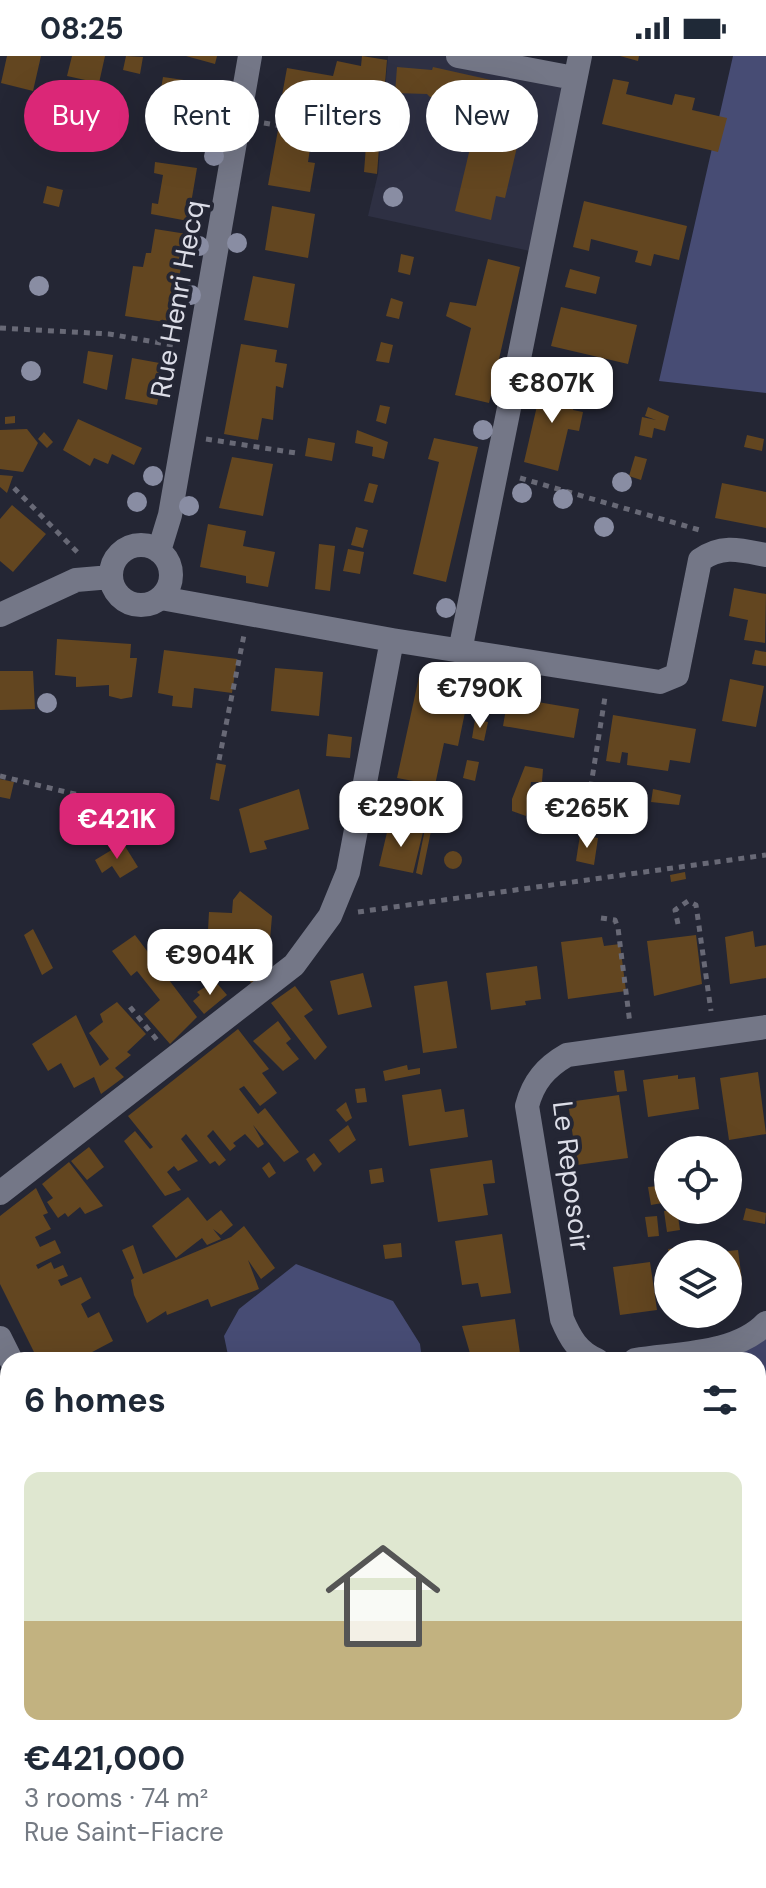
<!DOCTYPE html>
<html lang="en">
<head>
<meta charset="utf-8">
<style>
	:root { --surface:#fff; --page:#f6f6f7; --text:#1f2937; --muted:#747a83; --accent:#db2777 }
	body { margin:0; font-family:"DM Sans",sans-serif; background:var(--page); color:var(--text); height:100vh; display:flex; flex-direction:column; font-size:30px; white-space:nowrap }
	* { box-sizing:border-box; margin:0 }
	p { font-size:26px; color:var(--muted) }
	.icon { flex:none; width:44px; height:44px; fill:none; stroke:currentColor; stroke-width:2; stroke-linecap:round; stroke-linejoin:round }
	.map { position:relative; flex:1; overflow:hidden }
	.drawer { position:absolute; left:0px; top:1296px; width:766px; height:536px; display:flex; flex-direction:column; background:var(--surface); border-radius:24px 24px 0 0; box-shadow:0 8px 32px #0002 }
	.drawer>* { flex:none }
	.top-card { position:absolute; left:24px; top:24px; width:718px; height:72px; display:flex; gap:16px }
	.tools { position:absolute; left:654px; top:1080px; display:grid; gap:16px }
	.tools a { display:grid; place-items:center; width:88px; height:88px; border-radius:50%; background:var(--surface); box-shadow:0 8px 32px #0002; font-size:40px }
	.price { position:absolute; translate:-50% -68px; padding:0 18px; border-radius:16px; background:#fff; color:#222; font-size:26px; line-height:52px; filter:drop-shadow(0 2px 4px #0008) }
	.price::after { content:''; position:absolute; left:50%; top:48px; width:24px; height:18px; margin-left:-12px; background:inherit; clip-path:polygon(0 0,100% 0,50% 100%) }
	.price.current { background:var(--accent); color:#fff }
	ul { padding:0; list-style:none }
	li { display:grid; align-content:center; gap:16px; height:424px; padding:0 24px }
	li span { display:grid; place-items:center; height:248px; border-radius:16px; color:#555 }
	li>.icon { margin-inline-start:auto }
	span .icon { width:144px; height:144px; fill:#fffc; stroke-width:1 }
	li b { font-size:34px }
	h2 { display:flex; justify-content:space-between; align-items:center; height:96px; padding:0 24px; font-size:34px }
	.pill { padding:0 28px; border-radius:36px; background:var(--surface); box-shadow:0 8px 32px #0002; font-size:28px; line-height:72px }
	.pill.current { background:var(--accent); color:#fff }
	.status { display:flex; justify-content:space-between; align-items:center; height:56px; padding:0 40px; background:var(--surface); direction:ltr }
	.status svg { height:22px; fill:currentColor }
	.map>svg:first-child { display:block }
	.built { fill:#2e3043 }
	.green { fill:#404468 }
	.forest { fill:#474c74 }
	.building { fill:#634620 }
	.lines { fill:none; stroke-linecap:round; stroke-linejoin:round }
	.path { stroke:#686976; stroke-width:5; stroke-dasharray:6 6; stroke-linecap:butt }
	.minor { stroke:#747787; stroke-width:24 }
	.tree { fill:#898da3 }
	.labels { text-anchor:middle; stroke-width:8; stroke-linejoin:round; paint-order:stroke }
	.street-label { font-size:28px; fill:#dcdde7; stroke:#242634 }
</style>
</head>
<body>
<div class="status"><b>08:25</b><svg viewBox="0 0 49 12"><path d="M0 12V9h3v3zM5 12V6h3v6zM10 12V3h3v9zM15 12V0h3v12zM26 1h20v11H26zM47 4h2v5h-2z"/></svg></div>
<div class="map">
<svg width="766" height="1832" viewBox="0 0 766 1832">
	<rect width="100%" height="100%" fill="#242634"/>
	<path class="built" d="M388,0H458L574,22L539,197L368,160L378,118Z"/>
	<path class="green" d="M766,1267V1665L758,1664V1304H708Z"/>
	<path class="forest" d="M733,0H766V337L659,325Z
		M296,1208L393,1245L420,1288L422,1304H229L224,1280L239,1253Z
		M176,1296L196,1304H147Z"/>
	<path class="building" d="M7,0H41L33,35L1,27Z
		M72,0H105L99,27L67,20Z
		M126,0L143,1L140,18L123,14Z
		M186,0H217L215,8Z
		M362,0L387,4L384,39L357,34L353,57L281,45L287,12L333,20L337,5L361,10Z
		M620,0H639L638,5Z
		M397,11L432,14L433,11L522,31L517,55L525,57L505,142L496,140L491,164L455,155L483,38L430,41L427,38L395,37Z
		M163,21L212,28L203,88L165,82L172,40L160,39Z
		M613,23L629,26L626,38L672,49L675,38L695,42L692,54L727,62L718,96L602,68Z
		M356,73L380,78L377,118L364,116L366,90L354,88Z
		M278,74L312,80L308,106L315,107L310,136L268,129Z
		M155,106L197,112L188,165L151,158L152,147L158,148L163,119L154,117Z
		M47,130L63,134L59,151L43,147Z
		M584,145L687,170L679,204L654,198L651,210L635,206L638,195L591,183L589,195L573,191Z
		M272,150L315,158L308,202L265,194Z
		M155,173L187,178L171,267L125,260L133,210L143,211L146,197H151Z
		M401,198L414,201L410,219L398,216Z
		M488,203L520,211L489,347L455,339L471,272L446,260L450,246L476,250Z
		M570,213L600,221L596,238L565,231Z
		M253,220L295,228L288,272L244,264Z
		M391,242L403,246L399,263L386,260Z
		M561,251L637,269L628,308L551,290Z
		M381,286L393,289L389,307L376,305Z
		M241,288L277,294L275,306L287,308L283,332L276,330L273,364L262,362L258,384L224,378Z
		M88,295L113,299L107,334L83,327Z
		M132,302L165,308L157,349L125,343Z
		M543,324L578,332L573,354L583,356L579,375L568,373L558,415L524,406Z
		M380,349L390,351L386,368L376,365Z
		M648,351L669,360L665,375L654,372L652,382L639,379L642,361L656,364L645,360Z
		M15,360V367L5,368V361Z
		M78,363L142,392L134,409L112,398L108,408L94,402L90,410L63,394Z
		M27,373L38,387L23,416L0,413V374Z
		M357,374L388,386L384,403L372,400L373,391L355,387Z
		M44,376L53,386L47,392L38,383Z
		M747,379L764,383L762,395L744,391Z
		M308,382L335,387L332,405L305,400Z
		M434,382L478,391L446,526L413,518L439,406L428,403Z
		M635,400L647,403L641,424L629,420Z
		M232,401L273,408L263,460L219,452Z
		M0,419L13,420L7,437L0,431Z
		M369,427L378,429L373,447L364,445Z
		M722,427L766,436V472L715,462Z
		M12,449L46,478L13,516L0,505V463Z
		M208,468L246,475L243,490L275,496L268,531L246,527V520L200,511Z
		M356,471L368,474L363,492L351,489Z
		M319,488L335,490L330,535L315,533Z
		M348,493L364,496L360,518L343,515Z
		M734,532L766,538L765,587L744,584L748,564L729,560Z
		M57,583L131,588L130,602H137L132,641L121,643L109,640V629L76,631V621L55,619Z
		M164,594L237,603L232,637L194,632L192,652L172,650L173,640L158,637Z
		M755,594L766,596V610L752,608Z
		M275,612L323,616L319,660L271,655Z
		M0,615H33L35,653L0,654Z
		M419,621L470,632L458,690L444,687L435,729L397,722Z
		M730,623L764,630L756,671L722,665Z
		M508,641L579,653L574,682L503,670Z
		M613,659L696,673L690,707L670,704L668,715L627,709L628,697L622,696L620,707L606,705Z
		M475,664L488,666L484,685L472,682Z
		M328,678L352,681L350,702L326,700Z
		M467,704L479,706L475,725L463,722Z
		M216,707L226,709L219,745L210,743Z
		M525,710L543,713L542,726H531L526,760L512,755V743Z
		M0,723L14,726L10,743L0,741Z
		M616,727L634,730L632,741L614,738Z
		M299,733L309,773L264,785L267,793L250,797L239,753Z
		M653,733L681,739L679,749L651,746Z
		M82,756L89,769L71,779L64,766Z
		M389,768L423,776L413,817L379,810Z
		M425,773L431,775L422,819L416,817Z
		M580,779L598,782L594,809L576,805Z
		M123,787L138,811L120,822L112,810L102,817L95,804Z
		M444 804a9 9 0 1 1 18 0a9 9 0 1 1-18 0Z
		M685,816L686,823L671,826L670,819Z
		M240,835L272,860L268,908L254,907L253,919L260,920L255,931L248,923L227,922L229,895L207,893L209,856L232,857L233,844Z
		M33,873L53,912L42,919L24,879Z
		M753,875L755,891L766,889V922L730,928L725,881Z
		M135,879L197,961L170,988L144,958L160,944L137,915L131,920L112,895Z
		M696,879L702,928L654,940L647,885Z
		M602,881L604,890L620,888L626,935L568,943L561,886Z
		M537,910L541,943L525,945L526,949L491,954L486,917Z
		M363,917L372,951L338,959L330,925Z
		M215,925L227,939L204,958L193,945L200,939L197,936Z
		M447,925L457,992L423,997L414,930Z
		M295,930L313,954L304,960L327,991L315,1004L271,947Z
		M117,946L146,978L127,996L131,999L115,1012L124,1021L101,1038L94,1021L74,1032L61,1007L48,1015L32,988L76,959L100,1010L109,1003L89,977L103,966L100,958Z
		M278,965L291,983L286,987L299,1003L283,1015L253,985Z
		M238,973L269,1013L262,1017L277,1037L260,1050L244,1030L239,1033L258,1058L265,1052L299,1096L284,1106L253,1069L264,1088L258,1092L245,1078L233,1087L236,1090L230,1095L213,1074L207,1080L226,1104L219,1110L215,1105L210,1108L186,1078L181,1083L198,1105L178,1115L174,1110L167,1116L181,1134L165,1140L124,1085L135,1075L150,1093L153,1091L128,1060Z
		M407,1009L408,1014L420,1012V1018L385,1025L383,1015Z
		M624,1014L627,1035L617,1036L614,1015Z
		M758,1016L766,1078L729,1084L720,1022Z
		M678,1019V1023L695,1021L699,1053L648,1061L643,1024Z
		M365,1032L367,1046L357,1047L355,1033Z
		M441,1033L445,1056L464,1053L468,1081L409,1090L402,1039Z
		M619,1039L628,1102L577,1109L568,1046Z
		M346,1046L352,1062L346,1066L336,1054Z
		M348,1069L356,1084L339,1097L329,1084Z
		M89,1091L104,1111L87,1124L71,1105Z
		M314,1097L322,1108L314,1116L306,1103Z
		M492,1104L495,1127L483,1128L488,1159L438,1166L430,1113Z
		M69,1106L103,1150L85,1158L80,1151L68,1161L65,1157L58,1162L47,1146L53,1142L42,1128Z
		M269,1106L276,1117L269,1122L262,1112Z
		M382,1112L384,1126L371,1128L369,1114Z
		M668,1129V1146L651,1149L648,1131Z
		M36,1132L48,1157L43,1159L51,1173L35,1181L40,1191L55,1184L61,1197L36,1209L38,1213L51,1206L54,1213L63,1209L68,1220L58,1224L61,1230L81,1221L91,1242L81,1248L88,1262L99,1256L113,1285L77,1304H38L0,1228V1160Z
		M188,1141L207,1165L221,1154L233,1169L221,1179L213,1173L221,1183L207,1189L202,1182L176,1202L152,1170Z
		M746,1152L766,1157L765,1168L743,1164Z
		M677,1154L680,1174L667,1176L664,1155Z
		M657,1160L659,1180L648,1181L645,1161Z
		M244,1170L275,1212L261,1223L248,1204L259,1233L211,1251L208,1243L167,1259L166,1255L147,1267L134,1239L131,1224L134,1222L122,1194L133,1189L143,1218L231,1181Z
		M502,1178L511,1237L481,1241L478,1227L462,1229L455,1185Z
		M401,1187L402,1201L385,1203L383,1189Z
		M683,1191L684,1198H669L668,1193Z
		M715,1193L716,1198H690L689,1196Z
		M738,1194L742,1224L728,1226V1198L719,1196Z
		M650,1206L657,1254L620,1259L613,1211Z
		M515,1263L521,1304H472L462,1270Z
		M0,1335L8,1353V1452L0,1454Z
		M8,1462V1483L0,1485V1464Z
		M4,1496L8,1500V1521L4,1522L0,1497Z
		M0,1633H8V1657L0,1656Z
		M0,1692H8V1737H0Z
		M758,1820L766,1822V1832H728L729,1826L756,1829Z
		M208,1824H240L243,1832H211Z
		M358,1824L360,1832H294L292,1826Z
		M410,1824L412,1832H380V1831Z
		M200,1825L202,1832H186L185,1827Z
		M9,1826L27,1827V1832H9Z"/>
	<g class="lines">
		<path class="path" d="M264,67L342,80
			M0,272L109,278L178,290
			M206,383L296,397
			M520,422L703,475
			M14,432L81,500
			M219,704L244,579
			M0,720L87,741
			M585,767L605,641
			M358,856L766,799
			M601,862L615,864L618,872L630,968
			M678,868L675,854L688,845L696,849L711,955
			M130,951L157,984
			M0,1677L8,1678"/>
		<path class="minor" d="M458,0L574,22
			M111 519a30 30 0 1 1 60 0a30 30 0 1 1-60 0Z
			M159,495L170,459L250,0
			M161,542L392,584L660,626L677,619L700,504C722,488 741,494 766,499
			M0,559L76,524L111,521
			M460,595L580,0
			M0,1137L294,909L330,860L348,816L392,584
			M0,1282L11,1304
			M597,1304C578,1296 570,1282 562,1263L527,1050C533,1026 546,1011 567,999L766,971
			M635,1304C677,1297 736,1299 766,1267
			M257,1824L259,1832"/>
	</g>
	<g class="tree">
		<circle cx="214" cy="100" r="10"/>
		<circle cx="393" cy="141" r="10"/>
		<circle cx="237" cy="187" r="10"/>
		<circle cx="199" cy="190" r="10"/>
		<circle cx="39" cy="230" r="10"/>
		<circle cx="191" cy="239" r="10"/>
		<circle cx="31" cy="315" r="10"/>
		<circle cx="483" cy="374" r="10"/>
		<circle cx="153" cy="420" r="10"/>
		<circle cx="622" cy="426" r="10"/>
		<circle cx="522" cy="437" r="10"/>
		<circle cx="563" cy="443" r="10"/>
		<circle cx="137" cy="446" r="10"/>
		<circle cx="189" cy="450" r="10"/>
		<circle cx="604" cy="471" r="10"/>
		<circle cx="446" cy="552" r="10"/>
		<circle cx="47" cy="647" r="10"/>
	</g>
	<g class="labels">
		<g class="street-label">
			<text transform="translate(177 243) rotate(-80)" y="10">Rue Henri Hecq</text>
			<text transform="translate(572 1120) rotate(83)" y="10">Le Reposoir</text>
		</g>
	</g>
</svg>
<div class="tools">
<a><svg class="icon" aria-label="locate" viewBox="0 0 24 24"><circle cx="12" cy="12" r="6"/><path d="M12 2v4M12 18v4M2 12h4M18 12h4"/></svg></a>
<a><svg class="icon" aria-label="layers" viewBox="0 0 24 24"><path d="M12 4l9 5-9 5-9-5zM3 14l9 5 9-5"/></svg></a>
</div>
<b class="price" style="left:552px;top:369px">€807K</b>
<b class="price" style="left:480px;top:674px">€790K</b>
<b class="price" style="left:401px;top:793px">€290K</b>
<b class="price" style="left:587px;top:794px">€265K</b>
<b class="price current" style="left:117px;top:805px">€421K</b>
<b class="price" style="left:210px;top:941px">€904K</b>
<div class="top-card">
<a class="pill current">Buy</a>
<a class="pill">Rent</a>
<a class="pill">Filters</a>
<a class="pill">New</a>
</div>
<section class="drawer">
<h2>6 homes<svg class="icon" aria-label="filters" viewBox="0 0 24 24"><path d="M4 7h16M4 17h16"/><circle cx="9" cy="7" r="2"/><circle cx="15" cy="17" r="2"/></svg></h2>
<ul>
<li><span style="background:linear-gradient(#dfe7d0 60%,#c2b280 0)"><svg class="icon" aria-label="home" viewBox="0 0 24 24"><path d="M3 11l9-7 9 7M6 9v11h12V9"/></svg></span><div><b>€421,000</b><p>3 rooms · 74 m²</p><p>Rue Saint-Fiacre</p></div></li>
</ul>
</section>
</div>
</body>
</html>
